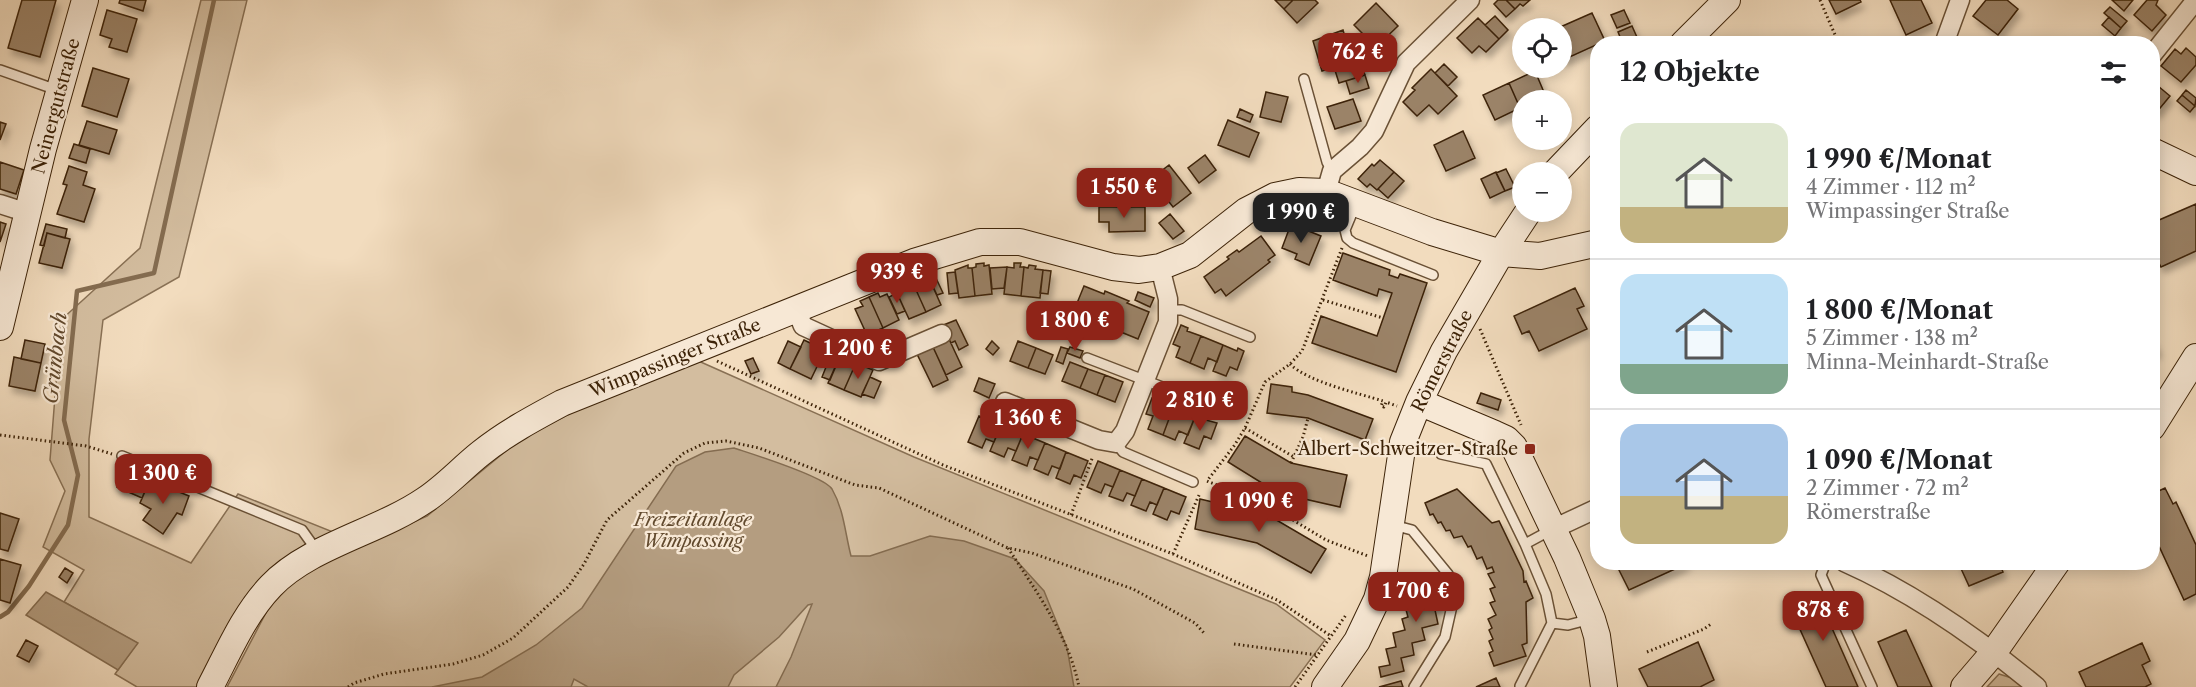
<!DOCTYPE html>
<html lang="de">
<head>
<meta charset="utf-8">
<style>
	:root { --surface:#fff; --page:#f6f6f6; --text:#202124; --muted:#757577; --line:#e0e0e0; --accent:#8f2418 }
	body { margin:0; font-family:"Libre Caslon Text",serif; background:var(--page); color:var(--text); height:100vh; display:flex; flex-direction:column; font-size:22px; white-space:nowrap }
	* { box-sizing:border-box; margin:0 }
	p { font-size:20px; color:var(--muted) }
	.icon { flex:none; width:33px; height:33px; fill:none; stroke:currentColor; stroke-width:2; stroke-linecap:round; stroke-linejoin:round }
	.map { position:relative; flex:1; overflow:hidden }
	.sheet { position:absolute; left:1590px; top:36px; width:570px; height:534px; display:flex; flex-direction:column; background:var(--surface); border-radius:24px; box-shadow:0 3px 15px #0003 }
	.sheet>* { flex:none }
	.controls { position:absolute; left:1512px; top:18px; display:grid; gap:12px }
	.controls a { display:grid; place-items:center; width:60px; height:60px; border-radius:50%; background:var(--surface); box-shadow:0 3px 15px #0003; font-size:30px }
	.price { position:absolute; translate:-50% -51px; padding:0 14px; border-radius:12px; background:var(--accent); color:#fff; font-size:20px; line-height:39px; filter:drop-shadow(0 2px 3px #0008) }
	.price::after { content:''; position:absolute; left:50%; top:36px; width:18px; height:14px; margin-left:-9px; background:inherit; clip-path:polygon(0 0,100% 0,50% 100%) }
	.price.on { background:#222; color:#fff }
	ul { padding:0; list-style:none }
	li { display:flex; align-items:center; gap:18px; height:150px; padding:0 30px }
	li+li { border-top:2px solid var(--line) }
	li span { display:grid; place-items:center; flex:none; width:168px; height:120px; border-radius:18px; color:#555 }
	li>.icon { margin-inline-start:auto }
	span .icon { width:72px; height:72px; fill:#fffc; stroke-width:1 }
	li b { font-size:26px }
	h2 { display:flex; justify-content:space-between; align-items:center; height:72px; padding:0 30px; font-size:26px }
	.map>svg:first-child { display:block }
	.green { fill:#d3bd9f; stroke:#887054; stroke-width:1.5 }
	.water { fill:#b49d80; stroke:#846c50; stroke-width:1.5 }
	.lines { fill:none; stroke-linecap:round; stroke-linejoin:round }
	.stream { stroke:#846c50; stroke-width:4.5 }
	.building { fill:#9b8367; stroke:#3d2308; stroke-width:1.5; filter:url(#shadow) }
	.lane-casing { stroke:#6a5136; stroke-width:12 }
	.street-casing { stroke:#6a5136; stroke-width:21 }
	.secondary-casing { stroke:#3d2308; stroke-width:28 }
	.path { stroke:#3d2308; stroke-width:3; stroke-dasharray:1.5 3; stroke-linecap:butt }
	.lane { stroke:#f7e8d5; stroke-width:9 }
	.street { stroke:#f7e8d5; stroke-width:18 }
	.secondary { stroke:#f7e8d5; stroke-width:26 }
	.poi-dot { fill:#8f2418; stroke:#f7e8d5; stroke-width:2 }
	.labels { text-anchor:middle; stroke-width:4.5; stroke-linejoin:round; paint-order:stroke }
	.street-label { font-size:18px; fill:#3d2308; stroke:#f7e8d5 }
	.poi-label { font-size:18px; fill:#3d2308; stroke:#f7e8d5; text-anchor:end }
	.park-label { font-size:18px; font-style:italic; fill:#624a2e; stroke:#f7e8d5 }
	.water-label { font-size:20px; font-style:italic; fill:#61482c; stroke:#f7e8d5 }
</style>
</head>
<body>
<div class="map">
<svg width="2196" height="687" viewBox="0 0 2196 687">
	<defs>
		<filter id="shadow"><feDropShadow dx="3.5" dy="6" stdDeviation="3" flood-color="#0004"/></filter>
	</defs>
	<rect width="100%" height="100%" fill="#f2dcbe"/>
	<filter id="stains"><feTurbulence type="fractalNoise" baseFrequency=".00333" numOctaves="4"/><feColorMatrix values="0 0 0 0 .2 0 0 0 0 .09 0 0 0 0 .02 0 0 0 .5 -.17"/></filter>
	<radialGradient id="worn" r=".72"><stop offset=".6" stop-color="#630" stop-opacity="0"/><stop offset="1" stop-color="#630" stop-opacity=".3"/></radialGradient>
	<path class="green" d="M201,0H247L179,277L103,320L89,439V517L191,563L238,494L333,532L197,687H137L115,674L137,643L64,602L84,570L43,547L65,491L50,460L61,320L140,248Z
		M694,359L914,457L1276,604L1325,640L1290,687H227L269,607L304,570L427,516L518,441L586,405Z
		M1999,674L2015,679L2025,687H1987Z"/>
	<path class="water" d="M734,448C752,454 824,476 832,489C844,510 845,533 851,556H870L930,536L964,541L1015,559L1044,591L1067,648L1074,687H776L791,657L812,604L808,605L779,637L734,675L728,687H588L574,679L571,687H432L482,677L536,645L582,608L676,466L705,452Z
		M46,592L138,643L118,670L26,615Z"/>
	<g class="lines">
		<path class="stream" d="M0,617L8,612L29,586L68,525L78,475L64,420L77,291L154,273L214,0"/>
	</g>
	<path class="building" d="M22,0H56L40,57L8,48Z
		M120,0H146L143,11L119,3Z
		M1275,0H1293L1284,9Z
		M1293,0H1315L1318,3L1297,23L1284,9Z
		M1498,0H1506L1515,9L1506,17L1494,4Z
		M1506,0H1530L1523,6L1520,4L1515,9Z
		M1829,0H1860L1861,2L1836,14Z
		M1890,0H1921L1932,23L1906,35Z
		M1986,0H2007L2018,9L1998,35L1973,16Z
		M2112,0H2133L2124,11Z
		M2147,0H2158L2156,5L2166,15L2152,31L2134,15Z
		M1376,3L1398,26L1376,47L1354,25Z
		M2110,7L2127,21L2121,28L2104,13Z
		M107,10L137,19L127,52L109,47L112,39L100,35Z
		M1624,10L1630,23L1617,28L1611,15Z
		M1592,13L1605,41L1563,60L1562,56V28H1558Z
		M1495,16L1508,30L1499,39L1485,25Z
		M2109,17L2121,28L2115,36L2102,25Z
		M1478,18L1499,39L1486,52L1479,46L1472,53L1457,38Z
		M1632,26L1640,44H1623L1618,32Z
		M1343,30L1352,61L1322,71L1313,41Z
		M1771,37L1774,44H1757Z
		M2119,37L2127,43V44H2114Z
		M2186,48L2196,57V65L2181,82L2161,66L2175,49L2181,54Z
		M1360,61L1365,75L1339,83L1334,67Z
		M1444,64L1457,77L1448,86L1435,73Z
		M93,68L129,79L117,117L82,106Z
		M1431,69L1457,96L1438,114L1429,105L1417,116L1403,102L1415,90L1412,88Z
		M1535,71L1546,97L1537,100H1522V107L1520,108L1509,83Z
		M1365,75L1369,88L1350,94L1346,81Z
		M2152,81L2170,96L2156,113L2152,109Z
		M1509,83L1520,108L1495,120L1483,95Z
		M2186,90L2196,98L2195,106L2182,95Z
		M1266,92L1288,97L1281,122L1260,117Z
		M2182,95L2195,106L2190,112L2177,101Z
		M1353,99L1361,121L1335,129L1327,107Z
		M1240,109L1253,115L1250,122L1237,117Z
		M1228,120L1259,133L1249,157L1218,145Z
		M87,121L117,130L109,154L79,145Z
		M0,122L6,124L0,140Z
		M1463,131L1475,158L1446,171L1434,145Z
		M74,144L90,149L86,163L69,158Z
		M1205,155L1216,170L1199,183L1188,168Z
		M1380,160L1394,172L1377,190L1370,184L1367,187L1358,179L1372,164L1374,166Z
		M0,162L24,170L16,194L0,189Z
		M1169,165L1191,193L1173,207L1151,179Z
		M69,166L87,172L83,185L95,189L84,222L57,214L67,185L63,184Z
		M1506,169L1515,187L1505,191L1496,173Z
		M1394,172L1404,181L1388,198L1378,189Z
		M1496,172L1505,191L1490,198L1481,179Z
		M2196,204V251L2161,267L2152,250V223Z
		M1099,207H1145V231L1109,232V222H1099Z
		M1170,214L1184,231L1173,239L1159,223Z
		M0,222L6,224L0,242Z
		M46,224L67,229L65,238L47,233L44,246L40,245Z
		M1291,224L1321,236L1309,265L1295,259L1297,254L1282,248Z
		M47,233L70,239L62,268L39,263Z
		M1261,236L1275,255L1268,260L1270,262L1226,296L1221,289L1215,293L1204,277L1229,259L1227,257L1237,250L1239,252Z
		M1343,253L1390,270L1389,275L1398,278L1400,274L1427,283L1396,372L1312,343L1321,316L1377,336L1392,293L1379,289L1377,296L1333,280Z
		M984,263V266L989,265L992,294L975,296L972,268L976,267V264Z
		M1014,263H1021L1020,267H1024L1021,296L1004,294L1007,267L1014,268Z
		M968,265V268H972L975,296L959,298L955,270Z
		M1029,265L1036,266L1035,269L1043,270L1040,298L1021,296L1024,267L1028,268Z
		M1007,267L1004,288L992,289L990,268Z
		M1043,270L1051,271L1048,294L1040,293Z
		M955,272L958,293L949,294L947,273Z
		M924,276L926,280L929,278L941,305L926,312L912,281Z
		M935,276L943,293L937,295L929,278Z
		M912,281L926,312L909,319L897,293L903,290L901,286Z
		M1084,286L1104,294L1105,291L1129,301L1127,303L1149,312L1138,339L1116,330L1118,326L1096,318L1094,322L1073,313Z
		M1575,288L1584,306L1577,309L1587,329L1539,351L1529,331L1522,334L1514,316Z
		M1138,292L1154,298L1150,307L1135,300Z
		M878,293L880,297L887,294L899,320L883,328L869,297Z
		M897,293L905,311L897,314L889,297Z
		M869,297L883,328L867,335L855,309L863,306L860,301Z
		M956,320L968,345L959,350L955,341L951,343L949,339L948,340L941,326Z
		M1181,325L1188,328L1187,331L1201,336L1190,363L1176,357L1180,347L1173,344Z
		M1201,336L1223,345L1217,362L1208,358L1204,369L1190,363Z
		M949,339L962,367L946,375L933,347Z
		M2152,339L2158,351L2152,353Z
		M25,340L45,344L41,363L21,359Z
		M804,340L825,350L811,379L790,369Z
		M788,341L801,347L790,369L778,363Z
		M992,341L999,348L993,355L986,349Z
		M1018,341L1036,348L1028,368L1010,361Z
		M1223,345L1237,351L1238,348L1244,351L1237,370L1230,367L1226,376L1213,371Z
		M933,347L948,380L933,387L917,354Z
		M1061,347L1068,349L1063,364L1056,361Z
		M1070,347L1083,351L1080,358L1067,353Z
		M1036,348L1053,355L1045,374L1028,368Z
		M840,356L856,363L844,390L828,383Z
		M14,357L41,363L35,391L9,386Z
		M830,357L838,361L830,380L822,377Z
		M753,358L759,371L751,374L745,361Z
		M1070,362L1088,369L1080,388L1062,381Z
		M856,363L873,370L861,397L844,390Z
		M1088,369L1105,375L1097,395L1080,388Z
		M1105,375L1123,382L1115,402L1097,395Z
		M870,377L881,382L874,398L862,394Z
		M979,378L995,384L989,398L974,391Z
		M1271,384L1292,387V392L1308,395L1373,419L1365,440L1308,418L1267,413Z
		M1481,393L1501,400L1498,410L1477,403Z
		M1152,398L1173,408L1163,435L1148,429L1153,416L1146,414Z
		M1173,408L1195,417L1188,435L1179,431L1175,440L1163,435Z
		M979,416L1001,425L994,442L986,439L982,448L968,442Z
		M1195,417L1217,423L1211,439L1204,436L1199,449L1184,443Z
		M1001,425L1023,434L1016,451L1008,448L1004,457L990,451Z
		M1023,434L1045,443L1038,460L1030,457L1027,466L1012,460Z
		M1245,436L1291,463L1347,475L1340,507L1278,493L1228,462Z
		M1045,443L1066,452L1060,469L1052,466L1048,475L1034,469Z
		M1066,452L1088,461L1081,478L1074,475L1070,484L1056,478Z
		M1098,461L1120,470L1113,487L1105,484L1101,493L1087,487Z
		M1120,470L1142,479L1135,496L1127,493L1123,501L1109,496Z
		M122,474L148,484L142,498L117,487Z
		M1142,479L1164,488L1157,505L1150,502L1146,511L1131,505Z
		M150,480L189,496L182,515L177,513L163,534L143,520L151,509L140,503Z
		M1164,488L1186,497L1179,514L1171,511L1167,520L1153,514Z
		M2165,488L2173,504L2176,502L2196,545V594L2184,600L2152,531V494Z
		M1457,489L1492,523L1499,521L1523,571L1524,582L1526,581L1533,598L1526,602L1527,643L1522,645L1526,656L1494,666L1489,653L1493,651L1489,641L1493,639L1489,630L1492,628L1488,619L1496,615L1490,603L1495,601L1490,589L1495,587L1488,574L1494,572L1492,567L1487,569L1482,557L1477,559L1471,546L1468,547L1462,536L1454,538L1450,530L1446,531L1441,522L1438,523L1433,514L1430,515L1425,503Z
		M1200,499L1268,515L1326,549L1311,573L1257,543L1195,529Z
		M0,513L19,519L8,551L0,549Z
		M0,559L21,565L10,603L0,600Z
		M1615,562H1686V564L1629,590Z
		M1958,562H1999L2003,572L1969,586Z
		M65,568L73,573L67,583L59,577Z
		M1446,577L1448,587H1444L1447,597L1439,599L1441,608L1435,610L1438,624L1422,628L1425,640L1412,643L1414,655L1401,658L1404,671L1381,677L1379,667L1390,665L1386,649L1396,647L1393,633L1405,630L1402,619L1408,617L1405,606L1410,605L1408,597L1415,595L1413,586Z
		M1816,592L1858,687H1826L1789,605Z
		M1906,630L1932,687H1898L1878,642Z
		M26,640L38,646L29,662L17,656Z
		M1698,642L1714,680L1700,687H1648L1639,669Z
		M2142,643L2150,661L2142,665L2151,684L2145,687H2086L2079,672Z
		M1496,678L1500,687H1476Z
		M1401,681L1403,687H1379Z"/>
	<g class="lines">
		<defs>
			<path id="lane" d="M0,70L57,90
				M1304,79L1327,162L1332,171
				M1355,206L1345,230L1347,238L1353,243L1433,275
				M1169,310H1182L1250,337
				M1087,358L1222,410
				M1116,443L1123,452L1193,482
				M1441,454L1486,464L1525,544L1546,594L1552,623L1520,686
				M122,456L302,530L317,551
				M1393,525L1412,530L1448,574L1454,597L1445,637L1414,687
				M1525,544L1551,530
				M1826,562L1821,575L1872,687
				M1552,623L1568,625L1591,619"/>
			<path id="street" d="M1944,44L1960,0
				M2152,55L2196,0
				M1326,192L1332,171L1360,147L1374,131L1406,63L1470,0
				M0,204L28,213
				M796,309L803,326L879,361L942,334
				M1005,402L1099,440L1116,443L1125,431L1168,322V299L1160,267
				M1553,529L1598,508
				M1844,562C1914,593 1978,638 2037,687"/>
			<path id="secondary" d="M1683,44L1727,0
				M2152,151L2196,172
				M1556,172L1598,128
				M0,327L43,149L85,0
				M1419,402L1495,434L1506,439L1514,447L1567,558L1592,619L1597,636L1604,687
				M2152,427L2196,357
				M210,687C228,653 244,614 271,586C309,546 378,532 425,500C445,487 462,468 481,453C506,433 534,418 562,403L914,262L980,242H1020L1113,267L1139,270L1160,267L1190,255L1246,211L1275,196L1299,191L1326,192L1432,232L1501,253L1540,256L1598,243
				M1325,687L1357,641L1377,599L1383,577L1403,442L1419,402L1444,351L1501,253L1528,212
				M1964,687L1994,652L2057,562"/>
		</defs>
		<use href="#lane" class="lane-casing"/>
		<use href="#street" class="street-casing"/>
		<use href="#secondary" class="secondary-casing"/>
		<path class="path" d="M1820,0L1839,44
			M1342,248L1302,351L1290,364L1265,382L1245,428L1234,446L1207,481L1273,508L1326,540L1368,556
			M1323,300L1383,318
			M1480,329L1521,425
			M717,361L943,465L1173,554L1277,600L1331,636
			M1290,364C1308,382 1358,393 1383,401L1381,406L1384,407L1386,402L1397,406
			M1245,428L1294,457
			M0,435L86,446L112,454
			M1291,463L1303,437L1308,418
			M1071,515L1093,456
			M1268,515L1278,493
			M1008,548C1036,591 1069,636 1079,687
			M1173,554L1200,493
			M1234,644L1317,655
			M1647,652L1704,629L1711,624
			M348,687L354,683L384,674L453,664L483,655L513,638L568,587L584,564L607,520L684,453L705,443L726,441L759,448L855,485L879,488L1008,548L1032,553L1133,589L1195,623L1204,633
			M1295,687L1346,615"/>
		<use href="#lane" class="lane"/>
		<use href="#street" class="street"/>
		<use href="#secondary" class="secondary"/>
	</g>
	<rect class="poi-dot" x="1524" y="443" width="12" height="12" rx="3"/>
	<g class="labels">
		<g class="street-label">
			<text transform="translate(56 106) rotate(-75)" y="6">Neinergutstraße</text>
			<text transform="translate(675 358) rotate(-22)" y="6">Wimpassinger Straße</text>
			<text transform="translate(1442 361) rotate(-63)" y="6">Römerstraße</text>
		</g>
		<g class="poi-label">
			<text x="1518" y="455">Albert-Schweitzer-Straße</text>
		</g>
		<g class="park-label">
			<text x="693" y="526">Freizeitanlage<tspan x="693" dy="21">Wimpassing</tspan></text>
		</g>
		<g class="water-label">
			<text transform="translate(55 358) rotate(-84)" y="7">Grünbach</text>
		</g>
	</g>
	<rect width="100%" height="100%" filter="url(#stains)"/>
	<rect width="100%" height="100%" fill="url(#worn)"/>
</svg>
<div class="controls">
<a><svg class="icon" aria-label="locate" viewBox="0 0 24 24"><circle cx="12" cy="12" r="6"/><path d="M12 2v4M12 18v4M2 12h4M18 12h4"/></svg></a>
<a>+</a>
<a>−</a>
</div>
<b class="price" style="left:1358px;top:84px">762 €</b>
<b class="price" style="left:1124px;top:219px">1 550 €</b>
<b class="price on" style="left:1301px;top:244px">1 990 €</b>
<b class="price" style="left:897px;top:304px">939 €</b>
<b class="price" style="left:1075px;top:352px">1 800 €</b>
<b class="price" style="left:858px;top:380px">1 200 €</b>
<b class="price" style="left:1200px;top:432px">2 810 €</b>
<b class="price" style="left:1028px;top:450px">1 360 €</b>
<b class="price" style="left:163px;top:505px">1 300 €</b>
<b class="price" style="left:1259px;top:533px">1 090 €</b>
<b class="price" style="left:1416px;top:623px">1 700 €</b>
<b class="price" style="left:1823px;top:642px">878 €</b>
<section class="sheet">
<h2>12 Objekte<svg class="icon" aria-label="filters" viewBox="0 0 24 24"><path d="M4 7h16M4 17h16"/><circle cx="9" cy="7" r="2"/><circle cx="15" cy="17" r="2"/></svg></h2>
<ul>
<li><span style="background:linear-gradient(#dfe7d0 70%,#c2b280 0)"><svg class="icon" aria-label="home" viewBox="0 0 24 24"><path d="M3 11l9-7 9 7M6 9v11h12V9"/></svg></span><div><b>1 990 €/Monat</b><p>4 Zimmer · 112 m²</p><p>Wimpassinger Straße</p></div></li>
<li><span style="background:linear-gradient(#bfe0f5 75%,#7fa58c 0)"><svg class="icon" aria-label="home" viewBox="0 0 24 24"><path d="M3 11l9-7 9 7M6 9v11h12V9"/></svg></span><div><b>1 800 €/Monat</b><p>5 Zimmer · 138 m²</p><p>Minna-Meinhardt-Straße</p></div></li>
<li><span style="background:linear-gradient(#a9c7e8 60%,#c2b280 0)"><svg class="icon" aria-label="home" viewBox="0 0 24 24"><path d="M3 11l9-7 9 7M6 9v11h12V9"/></svg></span><div><b>1 090 €/Monat</b><p>2 Zimmer · 72 m²</p><p>Römerstraße</p></div></li>
</ul>
</section>
</div>
</body>
</html>
